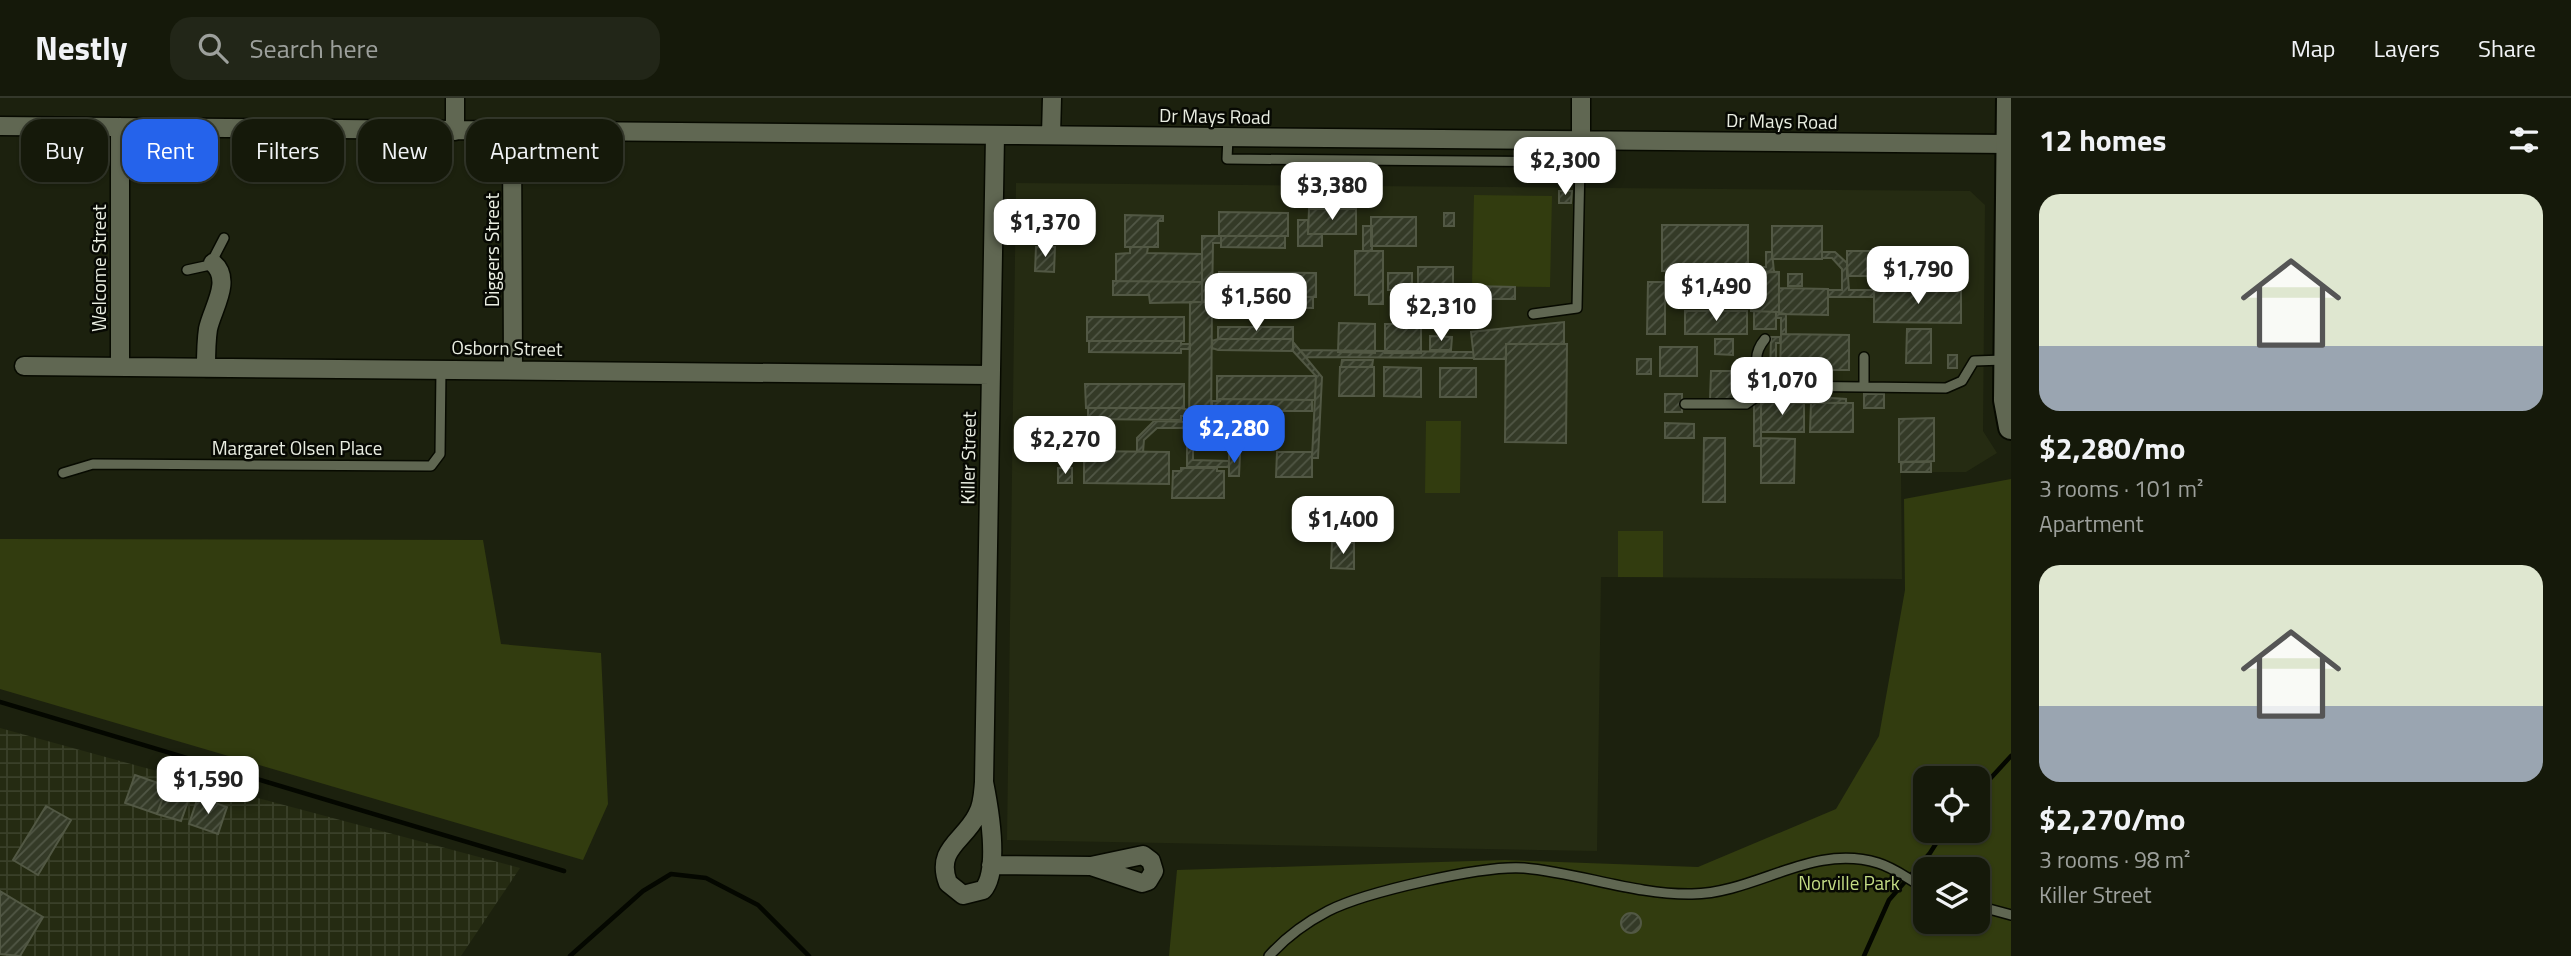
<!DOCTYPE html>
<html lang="en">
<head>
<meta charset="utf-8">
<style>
	:root { --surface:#15190a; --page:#222618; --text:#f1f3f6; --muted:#9da09c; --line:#34382b; --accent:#2563eb }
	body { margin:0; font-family:"Titillium Web",sans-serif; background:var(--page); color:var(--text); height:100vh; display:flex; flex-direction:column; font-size:26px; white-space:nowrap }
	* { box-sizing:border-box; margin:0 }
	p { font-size:23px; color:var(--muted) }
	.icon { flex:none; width:38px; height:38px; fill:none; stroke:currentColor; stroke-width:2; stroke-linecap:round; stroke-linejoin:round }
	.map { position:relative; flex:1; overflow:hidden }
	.side { display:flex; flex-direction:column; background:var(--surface); width:560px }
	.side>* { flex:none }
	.hud { position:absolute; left:21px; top:21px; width:665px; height:63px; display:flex; gap:14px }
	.buttons { position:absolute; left:1913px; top:668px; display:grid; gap:14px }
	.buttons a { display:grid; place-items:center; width:77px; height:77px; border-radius:14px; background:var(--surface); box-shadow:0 2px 5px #0004,0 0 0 2px var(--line); font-size:35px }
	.price { position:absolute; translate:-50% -60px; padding:0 16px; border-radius:14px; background:#fff; color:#222; font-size:23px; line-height:46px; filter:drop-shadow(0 2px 4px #0008) }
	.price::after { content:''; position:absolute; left:50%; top:42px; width:21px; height:16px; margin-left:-10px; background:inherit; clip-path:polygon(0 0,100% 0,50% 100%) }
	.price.active { background:var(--accent); color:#fff }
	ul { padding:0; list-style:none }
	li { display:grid; align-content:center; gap:14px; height:371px; padding:0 28px }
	li span { display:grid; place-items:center; height:217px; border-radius:21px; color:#555 }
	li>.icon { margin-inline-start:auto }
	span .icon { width:126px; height:126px; fill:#fffc; stroke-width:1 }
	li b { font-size:30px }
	h2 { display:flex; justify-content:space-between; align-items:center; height:84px; padding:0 28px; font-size:30px }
	.chip { padding:0 24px; border-radius:21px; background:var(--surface); box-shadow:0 2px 5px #0004,0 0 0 2px var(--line); font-size:24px; line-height:63px }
	.chip.active { background:var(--accent); color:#fff }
	header { display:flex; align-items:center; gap:42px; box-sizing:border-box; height:98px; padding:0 35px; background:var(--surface); border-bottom:2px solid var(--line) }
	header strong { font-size:33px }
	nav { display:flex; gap:38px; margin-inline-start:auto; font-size:24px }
	.search { width:490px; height:63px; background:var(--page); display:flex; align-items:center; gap:18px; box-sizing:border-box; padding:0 24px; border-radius:21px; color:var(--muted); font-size:26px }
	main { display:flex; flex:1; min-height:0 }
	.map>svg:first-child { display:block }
	.built { fill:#252b12 }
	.industrial { fill:url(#industrial-grid) }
	.green { fill:#323c0f; fill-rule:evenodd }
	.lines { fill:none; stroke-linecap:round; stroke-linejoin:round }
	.stream { stroke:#040700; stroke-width:4.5 }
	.building { fill:url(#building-hatch); stroke:#525844; stroke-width:2 }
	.lane-casing { stroke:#070a00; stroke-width:12 }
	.street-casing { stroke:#070a00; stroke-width:21 }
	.secondary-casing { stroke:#070a00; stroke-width:28 }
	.lane { stroke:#606752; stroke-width:9 }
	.street { stroke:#606752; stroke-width:18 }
	.secondary { stroke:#606752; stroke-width:24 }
	.labels { text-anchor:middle; stroke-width:5; stroke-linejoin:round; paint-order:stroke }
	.street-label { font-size:19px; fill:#e9ede1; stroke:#070903 }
	.park-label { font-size:19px; fill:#c3db84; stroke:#070903 }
</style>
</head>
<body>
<header>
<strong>Nestly</strong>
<div class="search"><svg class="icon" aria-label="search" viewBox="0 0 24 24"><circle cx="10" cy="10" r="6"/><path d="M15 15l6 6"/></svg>Search here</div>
<nav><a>Map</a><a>Layers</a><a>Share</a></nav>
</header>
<main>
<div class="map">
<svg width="2011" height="858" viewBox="0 0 2011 858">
	<defs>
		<pattern id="industrial-grid" width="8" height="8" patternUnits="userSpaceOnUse" patternTransform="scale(1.75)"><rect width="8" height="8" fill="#252b12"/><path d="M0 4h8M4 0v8" fill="none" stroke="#3a4029"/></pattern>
		<pattern id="building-hatch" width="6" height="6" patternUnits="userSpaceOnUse" patternTransform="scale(1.75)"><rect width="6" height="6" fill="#343a27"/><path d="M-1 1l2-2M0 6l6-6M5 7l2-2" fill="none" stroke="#515746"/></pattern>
	</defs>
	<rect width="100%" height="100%" fill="#1c210e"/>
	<path class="built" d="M1016,85L1970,93L1985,107L1983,333L1997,355L1966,374H1901L1902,481L1601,479L1597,753L1007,742Z"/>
	<path class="industrial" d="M0,630L142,669L520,770L461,858H0Z"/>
	<path class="green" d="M1474,97L1552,98L1550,189L1472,188Z
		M1426,323H1461L1460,395H1425Z
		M2011,381V858H1169L1177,772L1505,762L1698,769L1836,711L1879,638L1905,492L1904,401ZM1925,681H1978V733H1925ZM1925,772H1978V824H1925Z
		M1618,433H1663V479H1618Z
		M0,441L483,442L501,546L601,555L608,706L583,762L0,591Z"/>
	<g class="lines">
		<path class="stream" d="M0,604L564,773
			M1978,694L2011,658
			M570,858L643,793L671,776L706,780L758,807L809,858
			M1864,858L1889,802L1930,755L1944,733"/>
	</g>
	<path class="building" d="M1559,93H1572L1571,105H1559Z
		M1309,111H1356V136H1308Z
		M1219,114L1288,115V138H1219Z
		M1444,115H1454V128H1444Z
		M1125,117L1163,118V123H1158V149H1125Z
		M1371,119H1416V148H1371Z
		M1298,122H1308V136H1322V148H1298Z
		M1662,127H1748V173H1662Z
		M1363,128H1372V153H1363Z
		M1772,128H1822V161H1772Z
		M1202,138H1221V145H1213L1212,204H1202Z
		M1221,138H1285V150L1221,149Z
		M1036,149H1055L1054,174L1035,173Z
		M1130,149H1148L1147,155L1202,156V184L1116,183V156L1130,155Z
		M1355,153H1383V206H1369V197H1355Z
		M1847,153H1875V178H1847Z
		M1766,154H1772L1774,174L1745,176L1748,169H1766Z
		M1822,154H1835L1847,165L1849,192H1874V199H1828V192H1842V171L1832,160H1822Z
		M1880,162H1903V174H1935V162H1958V193H1880Z
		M1418,169H1453V200L1418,199Z
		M1751,173L1779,174V214L1751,213Z
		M1219,174L1316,175V199L1219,198Z
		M1388,175H1412V192H1388Z
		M1788,176H1802V188H1788Z
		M1113,183L1202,184V204L1150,205L1149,197H1113Z
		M1648,184H1665V236H1647Z
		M1472,188L1515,189V201H1472Z
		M1737,189H1751V204L1737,203Z
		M1779,190L1828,191V217L1779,216Z
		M1874,192L1961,193V225L1874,224Z
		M1394,197H1409V210H1393Z
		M1220,198L1313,199V210L1221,209Z
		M1190,204H1212L1211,335H1189Z
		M1685,213H1747V236H1685Z
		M1754,213L1776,214V231H1754Z
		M1776,214L1786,216V236H1781V220H1776Z
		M1087,219H1184V243H1087Z
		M1564,224V246H1506V261H1474L1471,234Z
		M1339,225L1375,226V255L1338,254Z
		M1385,226H1421V255H1385Z
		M1218,229H1293V241H1218Z
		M1907,231H1931V265H1906Z
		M1781,236L1849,237V272H1780Z
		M1430,238L1452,239L1451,252H1430Z
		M1771,239H1780V245H1776V277H1770Z
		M1218,241H1293V253L1218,252L1212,250V243Z
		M1715,241H1733V257L1715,256Z
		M1089,243H1181V246H1190V251H1181V255L1089,254Z
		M1293,244L1322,279L1318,360H1312L1316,278L1293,253Z
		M1506,246H1567L1566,345L1505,344Z
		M1660,249H1697V278H1660Z
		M1300,252L1473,254L1474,260L1306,259Z
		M1948,257H1957V270H1948Z
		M1637,261H1651V276H1637Z
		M1342,262H1373L1372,269H1341Z
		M1340,269H1374V298H1339Z
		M1384,269L1421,270V299L1384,298Z
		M1440,270H1476V299H1440Z
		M1711,273H1745V302H1710Z
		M1217,278H1316L1315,302L1217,301Z
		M1085,286H1184V310H1086Z
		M1665,296H1682V314H1665Z
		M1770,296L1846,301V305L1761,304V348H1754V306L1761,300H1770Z
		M1864,296H1884V310H1864Z
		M1220,301L1312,302V313H1220V309H1212V303H1220Z
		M1761,304L1804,305V334H1761Z
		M1811,305H1853V334H1810Z
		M1088,310H1181L1189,312V318H1181V322L1088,321Z
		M1934,320V363L1899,364V321Z
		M1154,323L1189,324V330H1157L1144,342L1143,354H1137V340Z
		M1665,325L1694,326V340H1665Z
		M1187,330L1189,335H1193V362L1229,363V369H1187Z
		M1704,340H1725V404H1703Z
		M1761,340L1795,341L1794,385H1761Z
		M1084,353L1169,354V386L1084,385Z
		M1277,354H1312V379H1276Z
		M1229,356H1240L1239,378H1229Z
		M1901,364H1931V374H1901Z
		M1058,370H1072V385H1058Z
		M1181,370H1217V373H1224V400H1172L1173,373H1181Z
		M1332,444L1354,445V471L1331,470Z
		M135,677L167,688L157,716L125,705Z
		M167,688L191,695L181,723L157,716Z
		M198,699L227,709L218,736L189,726Z
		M46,708L71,722L38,777L13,762Z
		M0,793L43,819L20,858L0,856Z
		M1621 825a10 10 0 1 1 20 0a10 10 0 1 1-20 0Z"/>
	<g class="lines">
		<defs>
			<path id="lane" d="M1228,39L1227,61L1580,64L1581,42
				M187,172L210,167L224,140
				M1533,216L1577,210L1580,64
				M1765,241C1750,259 1756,280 1777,288
				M1864,289V259
				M1685,306H1746L1767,291L1777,288L1946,290L1962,283L1974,263L2004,262
				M63,375L93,366L431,368L440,356L441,271
				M1978,808L2011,817
				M1269,858C1286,839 1305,825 1328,813C1365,794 1483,767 1524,770C1580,775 1636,797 1692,796C1757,795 1812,745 1878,765C1895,770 1909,782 1925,790"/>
			<path id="street" d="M0,28L2009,46
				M455,33V0
				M512,33L513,271
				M1051,37L1052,0
				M1581,42V0
				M24,268L991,277
				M120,269V29
				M206,270C206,257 206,244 208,231C212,211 233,182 213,165
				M984,684C989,709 1000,773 983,792L963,797L948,785C935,751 964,743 977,717C983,707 983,695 984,684L995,37
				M991,767L1091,768L1143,757L1151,763L1154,773L1148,783L1142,785L1091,768"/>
			<path id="secondary" d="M2009,0L2006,302L2011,329"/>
		</defs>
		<use href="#lane" class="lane-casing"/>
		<use href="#street" class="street-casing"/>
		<use href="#secondary" class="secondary-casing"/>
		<use href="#lane" class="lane"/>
		<use href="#street" class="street"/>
		<use href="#secondary" class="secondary"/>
	</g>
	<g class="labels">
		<g class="street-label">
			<text transform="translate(1215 18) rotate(1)" y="7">Dr Mays Road</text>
			<text transform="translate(1782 23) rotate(1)" y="7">Dr Mays Road</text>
			<text transform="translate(492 152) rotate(-90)" y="7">Diggers Street</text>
			<text transform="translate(99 170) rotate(-90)" y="7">Welcome Street</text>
			<text transform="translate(507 250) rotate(1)" y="7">Osborn Street</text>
			<text x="297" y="357">Margaret Olsen Place</text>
			<text transform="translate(968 360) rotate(-89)" y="7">Killer Street</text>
		</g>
		<g class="park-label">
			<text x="1849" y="792">Norville Park</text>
		</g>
	</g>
</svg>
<div class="buttons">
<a><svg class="icon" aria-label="locate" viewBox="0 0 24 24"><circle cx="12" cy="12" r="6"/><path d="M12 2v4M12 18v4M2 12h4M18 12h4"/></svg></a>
<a><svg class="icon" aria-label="layers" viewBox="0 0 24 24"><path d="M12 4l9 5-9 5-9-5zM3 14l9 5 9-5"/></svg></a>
</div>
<b class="price" style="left:1565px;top:99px">$2,300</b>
<b class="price" style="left:1332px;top:124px">$3,380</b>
<b class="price" style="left:1045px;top:161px">$1,370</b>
<b class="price" style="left:1918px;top:208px">$1,790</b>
<b class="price" style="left:1716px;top:225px">$1,490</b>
<b class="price" style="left:1256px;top:235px">$1,560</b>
<b class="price" style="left:1441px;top:245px">$2,310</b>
<b class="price" style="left:1782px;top:319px">$1,070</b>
<b class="price active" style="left:1234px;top:367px">$2,280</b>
<b class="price" style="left:1065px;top:378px">$2,270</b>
<b class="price" style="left:1343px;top:458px">$1,400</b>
<b class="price" style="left:208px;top:718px">$1,590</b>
<div class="hud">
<a class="chip">Buy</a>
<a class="chip active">Rent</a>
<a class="chip">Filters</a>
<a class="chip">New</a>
<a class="chip">Apartment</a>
</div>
</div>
<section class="side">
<h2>12 homes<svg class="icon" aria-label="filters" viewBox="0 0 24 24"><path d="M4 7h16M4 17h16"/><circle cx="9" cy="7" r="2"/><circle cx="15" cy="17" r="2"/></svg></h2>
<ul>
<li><span style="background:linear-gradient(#dfe7d0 70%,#9aa5b1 0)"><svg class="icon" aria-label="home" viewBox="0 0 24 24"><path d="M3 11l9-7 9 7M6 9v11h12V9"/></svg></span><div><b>$2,280/mo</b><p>3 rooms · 101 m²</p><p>Apartment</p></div></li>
<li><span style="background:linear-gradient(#dfe7d0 65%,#9aa5b1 0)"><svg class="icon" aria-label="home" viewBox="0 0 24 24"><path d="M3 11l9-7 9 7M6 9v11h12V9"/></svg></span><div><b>$2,270/mo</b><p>3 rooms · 98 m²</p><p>Killer Street</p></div></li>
</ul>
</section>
</main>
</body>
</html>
